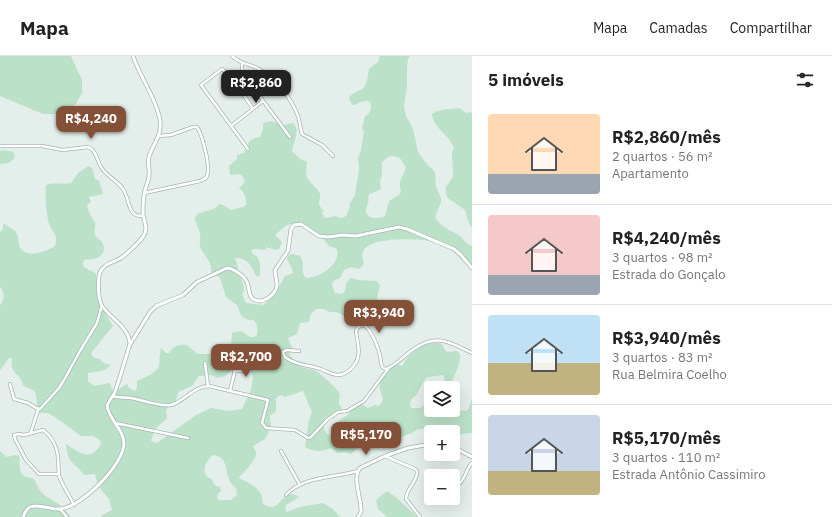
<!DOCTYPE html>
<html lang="pt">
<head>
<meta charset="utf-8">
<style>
	:root { --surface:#fff; --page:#f2f2f2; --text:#222; --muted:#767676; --line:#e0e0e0; --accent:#845038 }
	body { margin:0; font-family:"IBM Plex Sans",sans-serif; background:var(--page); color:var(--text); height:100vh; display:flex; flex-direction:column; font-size:15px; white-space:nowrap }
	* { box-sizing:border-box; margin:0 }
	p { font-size:13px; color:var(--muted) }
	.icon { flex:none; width:22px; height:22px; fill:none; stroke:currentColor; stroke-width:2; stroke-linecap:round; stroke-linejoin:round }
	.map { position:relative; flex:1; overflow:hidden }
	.sheet { display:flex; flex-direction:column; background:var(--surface); width:360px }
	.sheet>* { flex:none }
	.buttons { position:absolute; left:424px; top:325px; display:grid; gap:8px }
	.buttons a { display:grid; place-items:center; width:36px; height:36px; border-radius:4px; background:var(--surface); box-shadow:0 4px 16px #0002; font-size:20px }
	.price { position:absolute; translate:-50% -34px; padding:0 9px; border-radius:8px; background:var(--accent); color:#fff; font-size:13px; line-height:26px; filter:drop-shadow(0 1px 2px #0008) }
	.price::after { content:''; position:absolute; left:50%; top:24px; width:12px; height:9px; margin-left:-6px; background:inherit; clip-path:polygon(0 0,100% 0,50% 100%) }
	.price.current { background:#222; color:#fff }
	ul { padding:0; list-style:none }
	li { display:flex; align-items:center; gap:12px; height:100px; padding:0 16px }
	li+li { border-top:1px solid var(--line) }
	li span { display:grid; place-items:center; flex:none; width:112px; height:80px; border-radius:4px; color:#555 }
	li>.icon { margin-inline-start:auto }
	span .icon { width:48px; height:48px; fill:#fffc; stroke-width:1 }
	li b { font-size:17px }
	h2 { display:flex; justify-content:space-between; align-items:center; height:48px; padding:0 16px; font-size:17px }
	header { display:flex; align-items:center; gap:24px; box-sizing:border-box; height:56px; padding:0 20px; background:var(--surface); border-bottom:1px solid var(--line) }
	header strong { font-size:19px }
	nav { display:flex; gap:22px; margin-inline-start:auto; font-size:14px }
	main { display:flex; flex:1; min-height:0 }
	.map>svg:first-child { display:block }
	.green { fill:#bbe1c8; fill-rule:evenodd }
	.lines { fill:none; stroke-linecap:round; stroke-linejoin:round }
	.minor-casing { stroke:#a6b7b2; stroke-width:4 }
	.tertiary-casing { stroke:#a6b7b2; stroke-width:4.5 }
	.minor { stroke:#fff; stroke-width:2.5 }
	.tertiary { stroke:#fff; stroke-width:3 }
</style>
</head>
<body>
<header>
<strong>Mapa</strong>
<nav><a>Mapa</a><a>Camadas</a><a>Compartilhar</a></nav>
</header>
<main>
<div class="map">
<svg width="472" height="461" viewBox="0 0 472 461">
	<rect width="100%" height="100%" fill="#e4eeea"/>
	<path class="green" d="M0,0H71L82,24V37L76,48L63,58H43L0,40Z
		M380,0H410L408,3L407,11V29L404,51L406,60L413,73L418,96L427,108L435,116L436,131L441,142V146L435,161C440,171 452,175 460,180C464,184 466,188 472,190V209C468,206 462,205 459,201C452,195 449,190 439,187C425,182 371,180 364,194C361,199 363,203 364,208L359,213L351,211L344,214L340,222L333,225L332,229L335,237L342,238L345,235L346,227L351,222L358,224L377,225L380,230C377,239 375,252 381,260L380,267L362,271L337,256H330L323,253H316L311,258L309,266L300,267L297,278L288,282L292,292L289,299C294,302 296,308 300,310C305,313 311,312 316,315C321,318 335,331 339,336C341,340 338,344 339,348C340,350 342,352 342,354L340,357L325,362C323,369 323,375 329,379C337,377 336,368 341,363C343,361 347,360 350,357V353L355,349L362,348L368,352L375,349L379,350L383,344C377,324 378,325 391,309L398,308L402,310C405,306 406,302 410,299C417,292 433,283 443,289L444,293L447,296L457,295C459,297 460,298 460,301C461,307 452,327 447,332H445L444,330L445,322L443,319L428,321L425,323L417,338L411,344L410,348L411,352H420L431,344V354H453V351L458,354L466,355L469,352L472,342V377H468L453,380V376H438L430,373H418L412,377L401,381L384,384L373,382L366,385L351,398L344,396L337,397L331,392C321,396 314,396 305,391L309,364L312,356L303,335L285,341L282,339L278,340L276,343V355L270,360L271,371L265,383L253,390C254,392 255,394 256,396C258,403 243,417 239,421V422C248,426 256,430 261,438C263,441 262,445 263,448C282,460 279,432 298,440L299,441L286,449L285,452L287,456L299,451L323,447L333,453L340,461H101L102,459L112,454L109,443L98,430L95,418L84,419C73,404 68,409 66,388C79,396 90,407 101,388L100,384L93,380H81L55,361L48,357H38C36,351 38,339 34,335C31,332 26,332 23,329C21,317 9,318 12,303L11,302H9L0,314V249C5,244 5,236 0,231V176L3,173V167C8,171 14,172 17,178C19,181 18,187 20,191C26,203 46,196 55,190C59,178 52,178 49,167C46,158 45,139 46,129C55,126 63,129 71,127L78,117L88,110L92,112L95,123L99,125L103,138L89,141L91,146L87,149C88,156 92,161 95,167C96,171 93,176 95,179C96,182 100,183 102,186C109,198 96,206 85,203C78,212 90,213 96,218C97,224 96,231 97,238C100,249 107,260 113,270L91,297L92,300L95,302L100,303C102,307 106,309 111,308C104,317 98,315 88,317V325L94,330L110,327L112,334C120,335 121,331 127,328L129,332L135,335L137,332V325L152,318L159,311L160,297L161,292L166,297H169C173,290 179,288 187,289L196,297L200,298H219L229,291L231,288L232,277C244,274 242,276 250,281H254L257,279C258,274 258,267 253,264C251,264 248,264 246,263C241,261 239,256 238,250L226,241L220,222L211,216C213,207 204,199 200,191C199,187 201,182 200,178C200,172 195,169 195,161L199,157C207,155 214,154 220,148L225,150L231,154L243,151L246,149C246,143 245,136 239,132L245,126L242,119L238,118L230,119L229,110L237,103V99L244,97C250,86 246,84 260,81L263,73V67L271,65L283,69L293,67C301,74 293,86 292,95L299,102L307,106C307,111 305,117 307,121C309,126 320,135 320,138C321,147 315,146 324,155L322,157L324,161L327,162L335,160L342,162L346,160L350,151V147L355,139L359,113L358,102L361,94L364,75L362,72L365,60C371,58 372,51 370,46C362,42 359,49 352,49L349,42C353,35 361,36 365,30C367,26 368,18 369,13L378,6ZM392,100L400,102L406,112C402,123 398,123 401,136L399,139L389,145L385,160C379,163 366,164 366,154C366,149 370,147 368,141L370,138L381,133L380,125L382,118V106L388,101ZM291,168L308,173L317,180L322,181L329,190L337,193C341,209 319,222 306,222C301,217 303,213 303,207L300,200L293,198L289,199L287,202C288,207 293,212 293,217L285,220L275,239L263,249L246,247L242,239L244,235L243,227L238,218V211L235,202C247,201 252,210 256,220L259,221C261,216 260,206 258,202C256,199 253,199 251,195L254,193L265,194L266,191L276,194L279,193L282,186L276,180V178L287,169ZM236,303L244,305L252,318L253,322L251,334L242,353L229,355L211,352L196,359L157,387L151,385L155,373L167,362L166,354L170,348C177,346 177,343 178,336L192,330L199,320L211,319L218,322L225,320L232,314ZM213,399C233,402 221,422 236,432L237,439L231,444H219L217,442L218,438L221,435L220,431C215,430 213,428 212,423C199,419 205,405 213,399Z
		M460,52L466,57L471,56L472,57V172L468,165L465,154L448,142L446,139V131L453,121L452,96L454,93C451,79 433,73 432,58C440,53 449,53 460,52Z
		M5,94L13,96L15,99L14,103L8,107L0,108V95Z
		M0,395L7,401L15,399L19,400C21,406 17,419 27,421C30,422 32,422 34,423L39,433L44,439L60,449L71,461H0Z
		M387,435L397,442L417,461H387L378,453L376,444Z"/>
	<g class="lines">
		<defs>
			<path id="minor" d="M232,0C243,10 251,7 262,15C278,25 291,42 298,60C300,66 300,72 302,78L322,89L333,100
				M242,8V13L244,19L290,81
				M244,19L232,21L222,13L201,29L248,93
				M232,21L253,53
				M231,70L263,45
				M0,90H42L63,94L88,91C96,94 97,104 101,111C106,120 118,125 123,133C130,143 127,161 143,160
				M144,137L200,125C203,124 206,123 207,120C211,111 202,78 197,71H193L171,79L159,80
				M299,295L286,294L283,296C284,300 284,301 288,303C298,310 312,309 323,314C328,316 333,319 338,319C345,319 352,313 355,308C362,297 357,286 356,275C365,256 377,289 379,296C381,300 380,307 383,312C384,312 385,313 386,313C393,311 400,304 406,299C432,277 444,283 472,297
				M205,307L208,330
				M234,315H245L246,311
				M10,328L14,343L28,347L36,352L40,353L59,332L64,324L80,295L97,267L102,249
				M230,335L236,310
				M112,340C119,342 125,341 131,342C142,344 160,351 171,349C185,345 194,330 209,330L268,344L262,367L266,372L295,374L308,382L311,381L327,364L338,356L347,355L364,345L388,313
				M115,367L188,382
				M31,376L38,354
				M281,395L300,429
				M385,400L415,413L417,415C418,426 406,432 406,443L420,461
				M59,418H39L26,404L15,383L14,379L19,378L24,379L43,374C52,381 58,392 58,404C59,409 58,415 59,420C63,430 69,439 74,449
				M453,431C466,427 464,415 472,407
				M286,439C302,420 335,422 358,415
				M60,453L67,461"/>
			<path id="tertiary" d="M131,287L150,256L156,250L183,239L197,226L227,212C235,213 246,221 248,229C249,234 249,240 253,243C263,249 275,239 277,230C277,225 275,219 275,214L288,195L291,173L294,169L301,168L319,180L328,181L343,179L356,180L399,171L407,173L454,193L461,199L472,212
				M453,391L472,401
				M23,461C25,457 26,453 30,451C39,447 51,454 60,453C82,451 123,409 124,388C124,373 108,363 107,349L115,336L119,324L130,288C129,271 111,263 102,250C98,243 98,228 99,220C101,208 113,207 121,202C127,198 139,186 143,181C149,173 144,166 143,158C143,152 143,146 144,140C144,133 149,126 149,119C150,113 147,107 149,101C153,87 162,81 160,64C157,44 140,21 133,0
				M358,461L361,456V453C361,442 352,421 360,412L385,400L408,392L431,388"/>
		</defs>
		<use href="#minor" class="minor-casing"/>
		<use href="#tertiary" class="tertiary-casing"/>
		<use href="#minor" class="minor"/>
		<use href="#tertiary" class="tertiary"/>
	</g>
</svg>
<div class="buttons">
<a><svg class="icon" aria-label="layers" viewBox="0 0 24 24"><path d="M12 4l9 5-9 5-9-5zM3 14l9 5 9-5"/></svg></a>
<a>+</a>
<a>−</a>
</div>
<b class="price current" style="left:256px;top:48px">R$2,860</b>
<b class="price" style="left:91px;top:84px">R$4,240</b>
<b class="price" style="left:379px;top:278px">R$3,940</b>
<b class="price" style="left:246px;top:322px">R$2,700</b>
<b class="price" style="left:366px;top:400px">R$5,170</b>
</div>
<section class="sheet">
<h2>5 imóveis<svg class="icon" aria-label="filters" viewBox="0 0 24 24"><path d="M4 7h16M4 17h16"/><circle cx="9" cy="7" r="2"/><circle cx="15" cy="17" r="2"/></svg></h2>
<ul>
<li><span style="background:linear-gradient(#ffd9b3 75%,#9aa5b1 0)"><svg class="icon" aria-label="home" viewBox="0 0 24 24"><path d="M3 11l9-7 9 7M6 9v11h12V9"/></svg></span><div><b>R$2,860/mês</b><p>2 quartos · 56 m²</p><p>Apartamento</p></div></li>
<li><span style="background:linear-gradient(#f6c9c9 75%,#9aa5b1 0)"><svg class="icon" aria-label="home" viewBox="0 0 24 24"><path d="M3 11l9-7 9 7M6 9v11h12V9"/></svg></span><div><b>R$4,240/mês</b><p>3 quartos · 98 m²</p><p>Estrada do Gonçalo</p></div></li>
<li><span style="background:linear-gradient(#bfe0f5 60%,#c2b280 0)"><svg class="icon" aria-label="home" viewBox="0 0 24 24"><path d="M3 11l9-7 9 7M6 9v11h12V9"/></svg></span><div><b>R$3,940/mês</b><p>3 quartos · 83 m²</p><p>Rua Belmira Coelho</p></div></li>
<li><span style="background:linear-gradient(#c9d6e8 70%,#c2b280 0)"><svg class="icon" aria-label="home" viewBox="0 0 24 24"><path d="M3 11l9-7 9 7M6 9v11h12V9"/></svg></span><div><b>R$5,170/mês</b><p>3 quartos · 110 m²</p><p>Estrada Antônio Cassimiro</p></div></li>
</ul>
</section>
</main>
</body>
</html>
